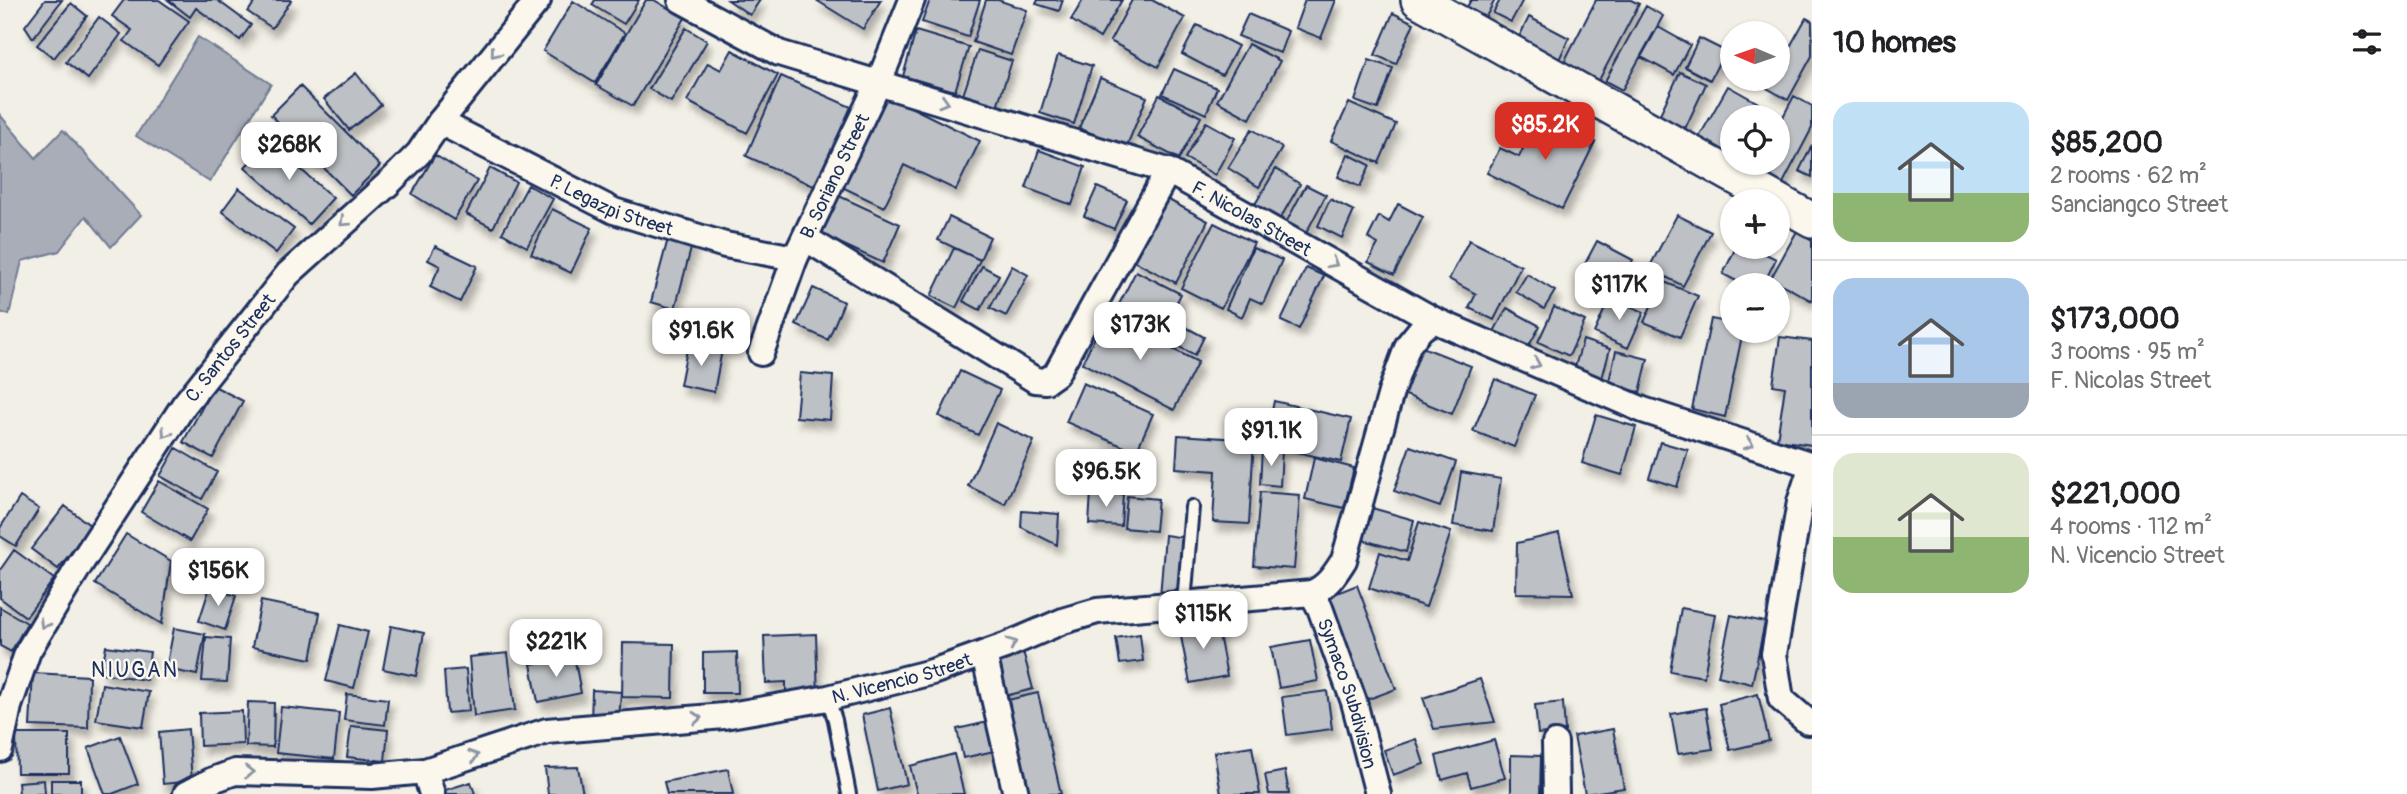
<!DOCTYPE html>
<html lang="en">
<head>
<meta charset="utf-8">
<style>
	:root { --surface:#fff; --page:#f2f2f2; --text:#202124; --muted:#757577; --line:#e0e0e0; --accent:#d93025 }
	body { margin:0; font-family:Pangolin,sans-serif; background:var(--page); color:var(--text); height:100vh; display:flex; flex-direction:column; font-size:26px; white-space:nowrap }
	* { box-sizing:border-box; margin:0 }
	p { font-size:23px; color:var(--muted) }
	.icon { flex:none; width:38px; height:38px; fill:none; stroke:currentColor; stroke-width:2; stroke-linecap:round; stroke-linejoin:round }
	.map { position:relative; flex:1; overflow:hidden }
	.drawer { display:flex; flex-direction:column; background:var(--surface); width:595px }
	.drawer>* { flex:none }
	.needle { width:46px; rotate:272deg }
	.buttons { position:absolute; left:1720px; top:21px; display:grid; gap:14px }
	.buttons a { display:grid; place-items:center; width:70px; height:70px; border-radius:50%; background:var(--surface); box-shadow:0 2px 5px #0004; font-size:35px }
	.price { position:absolute; translate:-50% -60px; padding:0 16px; border-radius:14px; background:#fff; color:#222; font-size:23px; line-height:46px; filter:drop-shadow(0 2px 4px #0008) }
	.price::after { content:''; position:absolute; left:50%; top:42px; width:21px; height:16px; margin-left:-10px; background:inherit; clip-path:polygon(0 0,100% 0,50% 100%) }
	.price.current { background:var(--accent); color:#fff }
	ul { padding:0; list-style:none }
	li { display:flex; align-items:center; gap:21px; height:175px; padding:0 21px }
	li+li { border-top:2px solid var(--line) }
	li span { display:grid; place-items:center; flex:none; width:196px; height:140px; border-radius:21px; color:#555 }
	li>.icon { margin-inline-start:auto }
	span .icon { width:84px; height:84px; fill:#fffc; stroke-width:1 }
	li b { font-size:30px }
	h2 { display:flex; justify-content:space-between; align-items:center; height:84px; padding:0 21px; font-size:30px }
	main { display:flex; flex:1; min-height:0 }
	.map>svg:first-child { display:block }
	.water { fill:#a9adb7; stroke:#707b93; stroke-width:2 }
	.building { fill:#bdc0c4; stroke:#1b2f5e; stroke-width:2; filter:url(#shadow) }
	.lines { fill:none; stroke-linecap:round; stroke-linejoin:round }
	.lane-casing { stroke:#1b2f5e; stroke-width:18 }
	.street-casing { stroke:#1b2f5e; stroke-width:30 }
	.secondary-casing { stroke:#1b2f5e; stroke-width:38 }
	.lane { stroke:#fbf7ec; stroke-width:12 }
	.street { stroke:#fbf7ec; stroke-width:24 }
	.secondary { stroke:#fbf7ec; stroke-width:33 }
	.oneway { stroke:#8b93a5 }
	.labels { text-anchor:middle; stroke-width:5; stroke-linejoin:round; paint-order:stroke }
	.street-label { font-size:19px; fill:#1b2f5e; stroke:#fbf7ec }
	.neighbourhood-label { font-size:21px; letter-spacing:2px; fill:#1b2f5e; stroke:#fbf7ec }
</style>
</head>
<body>
<main>
<div class="map">
<svg width="1812" height="794" viewBox="0 0 1812 794">
	<defs>
		<filter id="shadow"><feDropShadow dx="4.5" dy="8" stdDeviation="3.5" flood-color="#0004"/></filter>
	</defs>
	<rect width="100%" height="100%" fill="#f2efe6"/>
	<filter id="ink" filterUnits="userSpaceOnUse"><feTurbulence type="fractalNoise" baseFrequency=".0143" numOctaves="2"/><feDisplacementMap in="SourceGraphic" scale="14" xChannelSelector="R" yChannelSelector="G"/><feConvolveMatrix kernelMatrix="1 2 1 2 8 2 1 2 1" color-interpolation-filters="sRGB"/></filter>
	<g filter="url(#ink)">
		<path class="water" d="M198,37L271,84L210,182L136,136Z
			M0,115L36,158L63,130L141,215L111,247L86,216L59,251L22,261L9,315L0,312Z"/>
		<path class="building" d="M45,0H62L33,38L25,26Z
			M124,0H159L189,21L158,65L124,41L132,30L112,16Z
			M168,0H217L251,25L240,40L196,8L190,17Z
			M256,0H290L291,1L272,28L248,12Z
			M595,0H639L624,24L592,5Z
			M646,0H654L685,18L633,106L596,85Z
			M728,0H760L750,15Z
			M816,0H881L863,29Z
			M930,0H980L968,37L922,22Z
			M986,0H998L1027,10L1011,55L973,42Z
			M1038,0H1063L1059,11L1036,4Z
			M1083,0H1122L1100,38L1071,20Z
			M1132,0H1152L1185,18L1158,67L1110,41Z
			M1305,0H1336L1321,38L1295,28Z
			M1471,0H1495L1483,22L1464,12Z
			M1500,0H1523L1511,22L1493,13Z
			M1596,0H1631L1639,4L1598,82L1563,64Z
			M573,1L625,33L595,83L543,51Z
			M71,3L87,16L54,58L37,45Z
			M1646,6L1663,16L1622,90L1605,81Z
			M1393,13L1414,23L1396,64L1375,55Z
			M1248,14L1288,31L1280,53L1238,36Z
			M99,17L121,34L88,79L66,62Z
			M1529,17L1569,38L1558,62L1517,41Z
			M1806,18L1812,21V56L1788,100L1767,88L1772,79H1778V68Z
			M1197,25L1238,46L1222,75L1182,54Z
			M1658,27L1690,45L1674,75L1641,57Z
			M686,28L707,41L671,102L649,89Z
			M916,31L969,47L955,91L903,76Z
			M1699,38L1725,51L1710,80L1685,67Z
			M1248,44L1280,61L1250,119L1217,101Z
			M732,50L778,75L747,133L687,101L708,63L721,70Z
			M978,50L1012,61L997,106L963,95Z
			M1058,55L1092,66L1074,124L1040,113Z
			M1369,60L1393,68L1378,109L1355,101Z
			M1174,69L1217,88L1206,114L1162,94Z
			M1680,72L1706,84L1683,133L1657,120Z
			M356,73L381,105L349,130L324,99Z
			M781,76L851,107L816,187L746,156Z
			M1100,78L1147,97L1126,148L1079,128Z
			M300,86L380,166L351,195L271,115Z
			M1728,86L1758,103L1751,117H1732V150L1729,156L1698,139Z
			M886,95L980,141L956,190L904,165L884,207L842,187Z
			M1159,95L1201,117L1179,159L1137,137Z
			M1794,96L1812,106V128L1781,187L1753,172L1758,163H1778V126Z
			M1349,103L1396,124L1379,163L1331,141Z
			M1539,115L1595,142L1562,209L1487,173L1500,148L1519,157Z
			M1206,122L1235,138L1215,175L1185,158Z
			M1252,129L1282,148L1259,187L1228,168Z
			M269,141L333,198L309,224L245,167Z
			M1812,145V177L1799,171Z
			M1039,150L1085,167L1072,205L1026,188Z
			M1348,154L1370,165L1360,187L1338,177Z
			M435,155L477,181L454,220L412,194Z
			M490,168L516,182L493,228L466,214Z
			M1276,169L1300,184L1276,226L1251,211Z
			M528,185L553,199L527,247L502,233Z
			M1306,185L1326,195L1301,243L1281,232Z
			M1097,187L1127,200L1114,229L1084,216Z
			M239,188L294,229L276,253L222,211Z
			M837,195L900,224L883,263L820,234Z
			M1165,198L1208,221L1176,283L1132,260Z
			M1330,199L1354,211L1342,238L1318,226Z
			M1398,204L1423,217L1394,275L1368,262L1378,244L1368,238L1379,216L1389,222Z
			M552,209L592,228L571,273L531,254Z
			M1677,215L1711,232L1683,286L1649,268Z
			M949,217L990,237L980,260L938,240Z
			M1214,223L1254,243L1221,308L1181,288Z
			M1797,231L1812,240V301L1771,278Z
			M669,235L693,241L675,309L651,302Z
			M1469,240L1521,266L1494,320L1469,308L1476,294L1449,279Z
			M1597,241L1633,260L1616,294L1579,275Z
			M435,246L477,266L460,302L430,287L440,266L428,260Z
			M1736,247H1752L1776,259L1763,285H1744L1723,274Z
			M954,248L980,260L956,308L931,296Z
			M1253,248L1282,260L1263,304L1250,298L1242,317L1226,309Z
			M982,266L999,275L980,310L963,301Z
			M1012,266L1028,275L1006,316L990,308Z
			M1306,268L1324,276L1299,329L1281,321Z
			M1136,271L1181,294L1169,318L1204,337L1195,355L1114,314Z
			M1527,274L1555,291L1544,309L1516,292Z
			M1662,281L1698,296L1680,337L1644,322Z
			M813,288L844,302L828,340L796,325Z
			M1610,297L1644,312L1628,348L1594,333Z
			M1554,307L1585,321L1569,356L1538,342Z
			M1507,308L1540,326L1525,353L1492,335Z
			M1106,315L1198,362L1174,410L1082,363Z
			M1711,319L1732,323V331H1743L1725,417L1692,409Z
			M1780,337L1812,341V445L1777,440L1785,387L1773,385Z
			M1583,340L1610,349L1601,382L1573,373Z
			M688,344L722,350L714,392L680,385Z
			M1422,347L1471,366L1452,414L1403,394Z
			M1616,351L1648,359L1640,392L1608,385Z
			M960,371L1000,390L978,435L939,416Z
			M800,373L833,376L830,420L796,417Z
			M1495,379L1535,395L1514,447L1473,431Z
			M1083,383L1153,414L1136,452L1066,422Z
			M214,386L243,401L213,458L183,442Z
			M1274,401L1351,419L1341,462L1265,445Z
			M1596,415L1636,427L1622,475L1582,463Z
			M996,423L1034,441L1005,504L968,486Z
			M1178,435L1254,440L1249,524L1213,522L1216,471L1176,468Z
			M1660,442L1688,450L1677,487L1649,478Z
			M1410,446L1456,462L1440,507L1394,491Z
			M176,448L217,472L202,499L160,476Z
			M1262,449L1282,451L1280,486L1260,484Z
			M1314,458L1354,468L1344,508L1305,499Z
			M1461,472L1501,479L1493,531L1453,525Z
			M159,481L208,509L190,541L141,512Z
			M1091,492L1123,494L1121,526L1089,524Z
			M1260,492L1300,495L1294,569L1254,566Z
			M1127,496L1158,499L1155,531L1124,528Z
			M20,497L39,509L16,546L0,536V528Z
			M65,506L91,526L58,569L31,549Z
			M1372,508L1414,520L1406,552L1363,540Z
			M1022,511L1059,514L1057,545L1021,527Z
			M1419,522L1451,532L1426,607L1369,588L1380,552L1407,561Z
			M1559,533L1573,594L1516,593L1517,543Z
			M126,534L171,561L162,624L95,584Z
			M1165,535L1186,538L1182,596L1160,597Z
			M14,550L54,579L26,617L0,598V570Z
			M1357,585L1396,689L1358,703L1319,600Z
			M210,587L236,596L225,630L199,621Z
			M261,601L320,613L311,659L252,647Z
			M0,607L27,623L11,652L0,646Z
			M1681,608L1715,614L1704,677L1670,671Z
			M1731,615L1765,622L1752,684L1718,676Z
			M1216,619L1227,676L1190,683L1179,626Z
			M340,625L368,632L354,688L326,681Z
			M391,626L424,633L416,676L383,669Z
			M174,628L205,634L197,675L166,669Z
			M816,634L818,699L786,701V682L766,683L764,636Z
			M1140,634L1143,661L1120,664L1116,638Z
			M206,637L230,639L227,682L202,681Z
			M1310,640L1318,681L1279,688L1271,647Z
			M623,643L674,644L673,698L622,697Z
			M106,646L150,652L146,680L101,673Z
			M1023,651L1033,689L997,698L987,661Z
			M737,652L738,693H703V653Z
			M508,653L515,710L474,716L469,657Z
			M574,656L581,693L538,702L531,664Z
			M466,669L469,711L447,713L444,671Z
			M33,673L89,676L88,728L30,726Z
			M1480,679L1495,722L1434,729L1423,698Z
			M102,684L149,692L143,727L96,720Z
			M592,690L621,692L619,721L591,722Z
			M1327,691L1332,729L1287,735L1282,697Z
			M1038,693L1061,794H1020L999,702Z
			M347,694L388,699L385,725L344,720Z
			M1758,694L1769,741L1730,750L1719,704Z
			M248,702L274,703L273,747L246,746Z
			M1563,702L1565,731L1538,734L1535,705Z
			M281,707L339,713L334,759L276,753Z
			M890,708L907,784L878,791L862,715Z
			M1706,708L1713,749L1678,754L1671,714Z
			M242,711L243,744L200,746L199,713Z
			M988,722L994,751L963,758L957,729Z
			M351,726L388,730L385,761L347,757Z
			M188,729L192,781L163,784L159,732Z
			M1613,729L1624,788L1585,794L1574,736Z
			M16,734H69V773H17Z
			M120,736L138,784L112,794H105L88,748Z
			M1416,739L1424,764L1393,775L1384,750Z
			M1494,740L1505,778L1471,787L1467,773L1442,780L1436,756Z
			M1252,746L1260,794H1221L1214,752Z
			M954,754L964,794H917L910,766Z
			M1511,755L1541,756L1540,794H1511Z
			M578,767L583,794H548L545,768Z
			M728,769L733,794H667L664,782Z
			M1285,771L1289,794H1269L1265,775Z
			M44,780L45,794H19L18,782Z
			M51,780H81V794H51Z
			M471,782L475,794H439L438,792Z"/>
		<g class="lines">
			<defs>
				<path id="lane" d="M1184,603L1192,507
					M828,698L835,720L849,794"/>
				<g id="street">
					<path id="s1" d="M681,0L779,53L1168,171L1434,320L1643,410L1812,465"/>
					<path id="s2" d="M440,122L614,211L725,245L795,258"/>
					<path d="M805,238L1035,380L1046,381L1056,374L1168,171"/>
					<path id="s3" d="M761,353L795,258L879,82L912,0"/>
					<path id="s4" d="M1312,593L1320,608L1354,702L1378,794"/>
					<path d="M984,654L1016,794"/>
					<path d="M1808,722L1781,699L1774,654L1800,502L1812,465"/>
					<path d="M1555,743L1556,794"/>
					<path id="s5" d="M0,749L9,706L28,651L81,563L184,405L288,274L389,183L419,153L440,122L538,0"/>
					<path d="M425,771L432,794"/>
					<path id="s6" d="M186,794L213,780L235,772L372,776L425,771L547,731L724,716L828,698L932,672L1005,646L1063,621L1097,611L1312,593C1328,586 1335,574 1344,560L1392,389L1408,345L1421,329L1434,320"/>
				</g>
				<path id="secondary" d="M1418,0L1812,220"/>
			</defs>
			<use href="#lane" class="lane-casing"/>
			<use href="#street" class="street-casing"/>
			<use href="#secondary" class="secondary-casing"/>
			<use href="#lane" class="lane"/>
			<use href="#street" class="street"/>
			<use href="#secondary" class="secondary"/>
		</g>
		<defs><path id="oneway-chevron" d="M-2-3.5L2.5 0L-2 3.5" fill="none" stroke-width="1.6" stroke-linecap="round" stroke-linejoin="round" transform="scale(1.75)"/></defs>
		<g class="oneway">
			<use href="#oneway-chevron" transform="translate(495 53) rotate(129)"/>
			<use href="#oneway-chevron" transform="translate(944 102) rotate(17)"/>
			<use href="#oneway-chevron" transform="translate(344 222) rotate(138)"/>
			<use href="#oneway-chevron" transform="translate(1333 263) rotate(29)"/>
			<use href="#oneway-chevron" transform="translate(1536 364) rotate(23)"/>
			<use href="#oneway-chevron" transform="translate(166 433) rotate(123)"/>
			<use href="#oneway-chevron" transform="translate(1749 444) rotate(18)"/>
			<use href="#oneway-chevron" transform="translate(44 624) rotate(121)"/>
			<use href="#oneway-chevron" transform="translate(1012 643) rotate(-23)"/>
			<use href="#oneway-chevron" transform="translate(697 718) rotate(-5)"/>
			<use href="#oneway-chevron" transform="translate(474 756) rotate(-18)"/>
			<use href="#oneway-chevron" transform="translate(249 772) rotate(-1)"/>
		</g>
	</g>
	<g class="labels">
		<g class="street-label">
			<text dy="7" stroke="none"><textPath href="#s3" startOffset="192">B. Soriano Street</textPath></text>
			<text dy="7" stroke="none"><textPath href="#s2" startOffset="191">P. Legazpi Street</textPath></text>
			<text dy="7" stroke="none"><textPath href="#s1" startOffset="614">F. Nicolas Street</textPath></text>
			<text dy="7" stroke="none"><textPath href="#s5" startOffset="467">C. Santos Street</textPath></text>
			<text dy="7" stroke="none"><textPath href="#s6" startOffset="732">N. Vicencio Street</textPath></text>
			<text dy="7" stroke="none"><textPath href="#s4" startOffset="107">Symaco Subdivision</textPath></text>
		</g>
		<g class="neighbourhood-label">
			<text x="135" y="677">NIUGAN</text>
		</g>
	</g>
</svg>
<div class="buttons">
<a><svg class="needle" viewBox="-14 -14 28 28"><path d="M0-13l5 13h-10z" fill="#e53935"/><path d="M0 13l5-13h-10z" fill="#757577"/></svg></a>
<a><svg class="icon" aria-label="locate" viewBox="0 0 24 24"><circle cx="12" cy="12" r="6"/><path d="M12 2v4M12 18v4M2 12h4M18 12h4"/></svg></a>
<a>+</a>
<a>−</a>
</div>
<b class="price current" style="left:1545px;top:162px">$85.2K</b>
<b class="price" style="left:289px;top:182px">$268K</b>
<b class="price" style="left:1619px;top:322px">$117K</b>
<b class="price" style="left:1140px;top:362px">$173K</b>
<b class="price" style="left:701px;top:368px">$91.6K</b>
<b class="price" style="left:1271px;top:468px">$91.1K</b>
<b class="price" style="left:1106px;top:509px">$96.5K</b>
<b class="price" style="left:218px;top:608px">$156K</b>
<b class="price" style="left:1203px;top:651px">$115K</b>
<b class="price" style="left:556px;top:679px">$221K</b>
</div>
<section class="drawer">
<h2>10 homes<svg class="icon" aria-label="filters" viewBox="0 0 24 24"><path d="M4 7h16M4 17h16"/><circle cx="9" cy="7" r="2"/><circle cx="15" cy="17" r="2"/></svg></h2>
<ul>
<li><span style="background:linear-gradient(#bfe0f5 65%,#8fb573 0)"><svg class="icon" aria-label="home" viewBox="0 0 24 24"><path d="M3 11l9-7 9 7M6 9v11h12V9"/></svg></span><div><b>$85,200</b><p>2 rooms · 62 m²</p><p>Sanciangco Street</p></div></li>
<li><span style="background:linear-gradient(#a9c7e8 75%,#9aa5b1 0)"><svg class="icon" aria-label="home" viewBox="0 0 24 24"><path d="M3 11l9-7 9 7M6 9v11h12V9"/></svg></span><div><b>$173,000</b><p>3 rooms · 95 m²</p><p>F. Nicolas Street</p></div></li>
<li><span style="background:linear-gradient(#dfe7d0 60%,#8fb573 0)"><svg class="icon" aria-label="home" viewBox="0 0 24 24"><path d="M3 11l9-7 9 7M6 9v11h12V9"/></svg></span><div><b>$221,000</b><p>4 rooms · 112 m²</p><p>N. Vicencio Street</p></div></li>
</ul>
</section>
</main>
</body>
</html>
